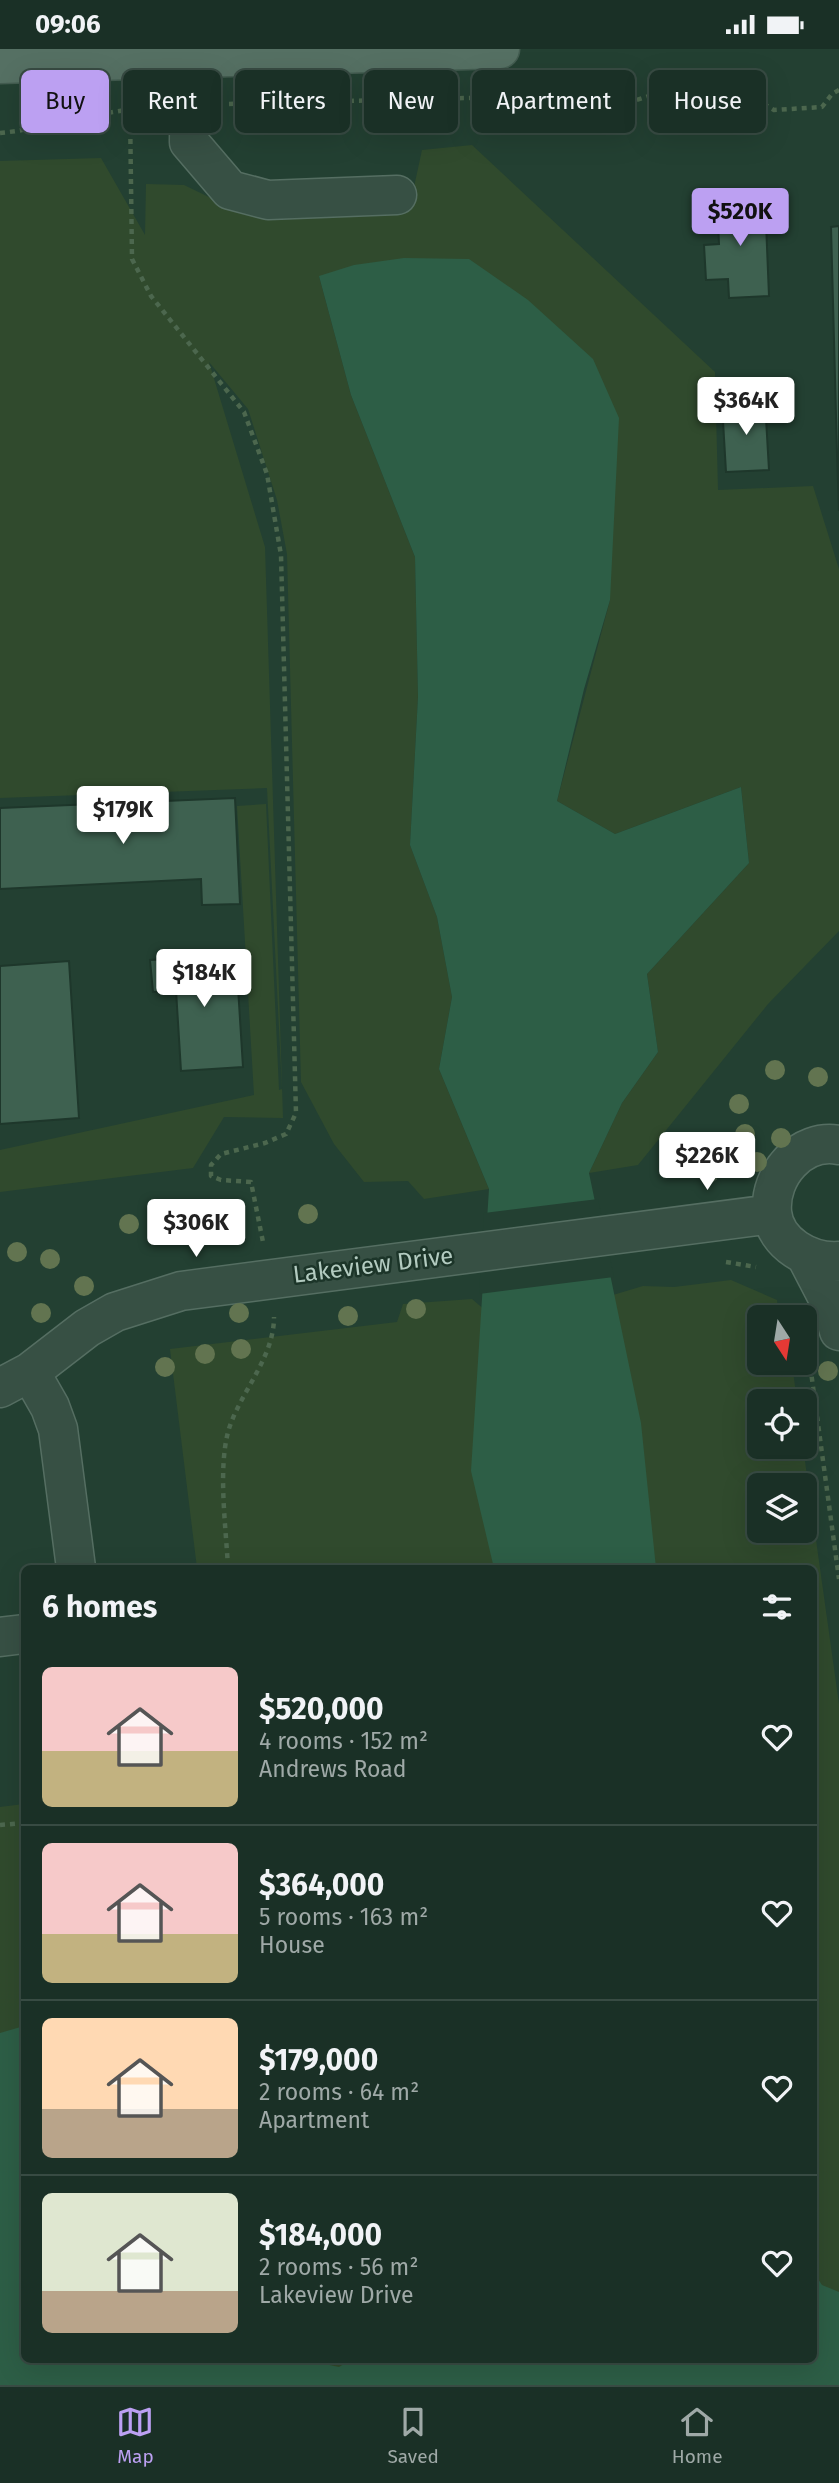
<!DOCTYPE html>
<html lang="en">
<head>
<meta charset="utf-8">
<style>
	:root { --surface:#1a3026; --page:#23382e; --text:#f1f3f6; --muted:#9fa9a7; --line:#384b43; --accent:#bca0f2 }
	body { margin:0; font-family:"Fira Sans",sans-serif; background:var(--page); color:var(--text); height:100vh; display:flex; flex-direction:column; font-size:26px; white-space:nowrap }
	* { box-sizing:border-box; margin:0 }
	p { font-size:23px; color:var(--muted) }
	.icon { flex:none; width:38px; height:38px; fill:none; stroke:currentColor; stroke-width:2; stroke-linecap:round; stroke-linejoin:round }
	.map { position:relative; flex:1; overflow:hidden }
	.details { position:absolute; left:21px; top:1516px; width:796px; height:798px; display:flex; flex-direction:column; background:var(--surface); border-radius:10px; box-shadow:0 7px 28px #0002,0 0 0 2px var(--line) }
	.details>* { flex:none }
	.guide { position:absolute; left:21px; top:21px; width:798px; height:63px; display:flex; gap:14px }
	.needle { width:46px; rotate:168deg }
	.tools { position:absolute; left:747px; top:1256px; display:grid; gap:14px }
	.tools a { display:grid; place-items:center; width:70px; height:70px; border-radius:10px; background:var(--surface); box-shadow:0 7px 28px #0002,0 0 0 2px var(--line); font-size:35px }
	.price { position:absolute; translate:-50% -60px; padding:0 16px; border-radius:7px; background:#fff; color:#222; font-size:23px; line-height:46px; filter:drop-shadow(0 2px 4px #0008) }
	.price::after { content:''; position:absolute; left:50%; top:42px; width:21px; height:16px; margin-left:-10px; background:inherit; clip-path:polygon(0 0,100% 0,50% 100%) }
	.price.active { background:var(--accent); color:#111 }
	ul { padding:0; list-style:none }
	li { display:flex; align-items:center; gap:21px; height:175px; padding:0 21px }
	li+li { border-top:2px solid var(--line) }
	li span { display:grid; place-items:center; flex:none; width:196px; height:140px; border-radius:10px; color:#555 }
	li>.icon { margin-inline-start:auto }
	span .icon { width:84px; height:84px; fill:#fffc; stroke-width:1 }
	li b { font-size:30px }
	h2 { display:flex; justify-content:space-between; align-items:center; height:84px; padding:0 21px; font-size:30px }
	.pill { padding:0 24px; border-radius:10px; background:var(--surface); box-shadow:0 7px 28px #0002,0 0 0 2px var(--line); font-size:24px; line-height:63px }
	.pill.active { background:var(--accent); color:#111 }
	.status { display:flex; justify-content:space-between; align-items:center; height:49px; padding:0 35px; background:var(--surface); direction:ltr }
	.status svg { height:19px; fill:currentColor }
	.tabs { display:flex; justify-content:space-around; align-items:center; height:98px; border-top:2px solid var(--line); background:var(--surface); font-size:19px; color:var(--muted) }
	.tabs a { display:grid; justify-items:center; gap:4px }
	.tabs .active { color:var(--accent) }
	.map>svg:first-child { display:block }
	.green { fill:#304a2d; fill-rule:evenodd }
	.water { fill:#2d5e46 }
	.pier { fill:#234032 }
	.building { fill:#3e6150; stroke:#1e372b; stroke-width:2 }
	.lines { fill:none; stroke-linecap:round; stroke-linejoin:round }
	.minor-casing { stroke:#556e62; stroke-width:41 }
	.major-casing { stroke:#435c50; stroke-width:41 }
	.path { stroke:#4c674e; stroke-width:4.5; stroke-dasharray:5 5; stroke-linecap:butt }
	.minor { stroke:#375044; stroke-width:38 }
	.major { stroke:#557063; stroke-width:38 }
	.tree { fill:#627450 }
	.labels { text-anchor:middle; stroke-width:5; stroke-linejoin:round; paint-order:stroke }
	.street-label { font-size:24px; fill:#b3cbc0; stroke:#1c3529 }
</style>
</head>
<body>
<div class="status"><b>09:06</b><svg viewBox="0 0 49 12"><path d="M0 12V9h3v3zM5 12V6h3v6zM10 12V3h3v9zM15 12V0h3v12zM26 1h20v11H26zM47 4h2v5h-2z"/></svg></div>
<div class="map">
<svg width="839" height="2336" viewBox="0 0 839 2336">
	<rect width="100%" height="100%" fill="#234032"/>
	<path class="green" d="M472,96L715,323L718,441L813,437L839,520V882L768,955L638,1116L589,1124L622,1054L658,1003L647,925L749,814L741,738L615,785L557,752L610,551L319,227L351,346L415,508L418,648L410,796L437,868L452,948L439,1020L489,1140L424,1150L408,1132L364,1133L334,1095L301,1033L287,505L277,451L248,360L209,313L265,498L283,1069L224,1068L193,1119L0,1143V1101L254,1046L237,757L266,755L279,1041L282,1040L267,739L0,749V112L101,109L145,186L146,135L184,136L246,166L409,161L422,101Z
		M731,1231L777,1251L779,1269H760V1314H792L797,1353H760V1398H803L839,1655V2336H0V1758L24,1755V2310H814V1519H197L170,1300L397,1273L403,1255L472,1250L486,1262L613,1246L643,1237L674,1238ZM760,1437H805V1482H760Z"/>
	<path class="water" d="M404,209L469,210L528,251L593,310L619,369L610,551L584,640L557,752L615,785L741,738L749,814L647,925L658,1003L622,1054L589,1124L641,1374L656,1519H490L493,1515L471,1422L489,1140L439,1020L452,948L437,868L410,796L418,648L415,508L351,346L319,227L354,216Z
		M24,1977V2310H301L339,2318L352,2310H814V2224L822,2236L839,2243V2336H0V1984Z"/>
	<path class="pier" d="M598,1150L614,1228L479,1245L484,1164Z"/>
	<path class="building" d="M765,149L769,247L729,249L728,230L706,231L704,196L719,195L717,151Z
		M839,177V404H837L831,178Z
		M765,352L769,421L726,423L722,355Z
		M837,404H839V462Z
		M235,749L240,855L202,856L201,830L0,840V759Z
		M236,906L243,1018L181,1022L176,941L153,943L150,911Z
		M69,912L79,1069L0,1075V917Z"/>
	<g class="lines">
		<defs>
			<path id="minor" d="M190,9L189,93L230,141L268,151L397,146
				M839,1096C801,1089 769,1126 772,1163C775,1195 810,1214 839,1212
				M806,1207L832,1257L839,1282
				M30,1323L50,1358L58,1380L76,1519
				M0,1339L30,1323L87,1279L115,1263L181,1242L772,1165
				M0,1588L24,1585"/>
			<path id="major" d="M0,15L500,0"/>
		</defs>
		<use href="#minor" class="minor-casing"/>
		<use href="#major" class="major-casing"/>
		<path class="path" d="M229,55L504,48L549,59L624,55L652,46L736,44L749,46L774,61L822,58L832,45L839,41
			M130,60L132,210L151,247L244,363L267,425L281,506L296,1064L286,1085L265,1094L221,1105L211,1116V1127L221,1131L251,1133L263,1193
			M0,84C51,79 100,61 151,59
			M712,1131L740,1114
			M726,1213L756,1218
			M809,1308L839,1530
			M228,1519C226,1478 218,1422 228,1383C239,1344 274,1310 274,1268
			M0,1776L24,1774"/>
		<use href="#minor" class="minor"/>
		<use href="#major" class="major"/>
	</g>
	<g class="tree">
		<circle cx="775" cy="1021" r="10"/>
		<circle cx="818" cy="1028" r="10"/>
		<circle cx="739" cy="1055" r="10"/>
		<circle cx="745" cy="1085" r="10"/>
		<circle cx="781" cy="1089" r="10"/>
		<circle cx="715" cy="1097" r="10"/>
		<circle cx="757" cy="1113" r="10"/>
		<circle cx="185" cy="1165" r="10"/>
		<circle cx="308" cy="1165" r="10"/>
		<circle cx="158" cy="1169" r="10"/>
		<circle cx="228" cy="1174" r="10"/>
		<circle cx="129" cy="1175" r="10"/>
		<circle cx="17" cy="1203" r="10"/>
		<circle cx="50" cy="1210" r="10"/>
		<circle cx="84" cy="1237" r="10"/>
		<circle cx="416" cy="1260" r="10"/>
		<circle cx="41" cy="1264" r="10"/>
		<circle cx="239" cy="1264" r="10"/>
		<circle cx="348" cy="1267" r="10"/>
		<circle cx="241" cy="1300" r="10"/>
		<circle cx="205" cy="1305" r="10"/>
		<circle cx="165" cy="1318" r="10"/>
		<circle cx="828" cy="1322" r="10"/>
	</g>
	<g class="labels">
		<g class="street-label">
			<text transform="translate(373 1216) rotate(-7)" y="8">Lakeview Drive</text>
		</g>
	</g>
</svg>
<div class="tools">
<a><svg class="needle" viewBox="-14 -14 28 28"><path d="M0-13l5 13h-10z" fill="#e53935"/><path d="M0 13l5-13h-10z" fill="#9fa9a7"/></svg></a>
<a><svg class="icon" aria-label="locate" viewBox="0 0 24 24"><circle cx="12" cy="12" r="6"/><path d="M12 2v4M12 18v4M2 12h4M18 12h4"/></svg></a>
<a><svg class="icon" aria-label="layers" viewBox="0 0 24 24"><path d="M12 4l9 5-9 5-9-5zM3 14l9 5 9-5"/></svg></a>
</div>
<b class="price active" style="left:740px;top:199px">$520K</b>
<b class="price" style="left:746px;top:388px">$364K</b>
<b class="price" style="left:123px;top:797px">$179K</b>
<b class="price" style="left:204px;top:960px">$184K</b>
<b class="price" style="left:707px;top:1143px">$226K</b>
<b class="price" style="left:196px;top:1210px">$306K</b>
<div class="guide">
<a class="pill active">Buy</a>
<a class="pill">Rent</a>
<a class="pill">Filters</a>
<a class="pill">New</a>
<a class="pill">Apartment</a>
<a class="pill">House</a>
</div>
<section class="details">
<h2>6 homes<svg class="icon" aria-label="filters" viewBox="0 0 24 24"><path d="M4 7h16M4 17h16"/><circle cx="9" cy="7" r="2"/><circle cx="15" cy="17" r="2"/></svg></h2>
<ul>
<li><span style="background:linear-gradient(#f6c9c9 60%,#c2b280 0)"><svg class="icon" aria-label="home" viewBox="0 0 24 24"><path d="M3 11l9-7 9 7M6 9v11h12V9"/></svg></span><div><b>$520,000</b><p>4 rooms · 152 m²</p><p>Andrews Road</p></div><svg class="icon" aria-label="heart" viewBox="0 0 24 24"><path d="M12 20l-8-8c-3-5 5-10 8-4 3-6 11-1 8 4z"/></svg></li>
<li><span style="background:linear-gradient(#f6c9c9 65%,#c2b280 0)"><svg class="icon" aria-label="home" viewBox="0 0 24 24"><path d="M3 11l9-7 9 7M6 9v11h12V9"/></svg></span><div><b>$364,000</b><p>5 rooms · 163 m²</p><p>House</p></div><svg class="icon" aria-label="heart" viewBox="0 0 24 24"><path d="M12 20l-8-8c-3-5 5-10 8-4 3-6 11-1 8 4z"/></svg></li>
<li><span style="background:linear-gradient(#ffd9b3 65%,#b9a48a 0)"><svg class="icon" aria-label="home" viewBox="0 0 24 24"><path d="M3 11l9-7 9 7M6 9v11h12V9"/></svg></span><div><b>$179,000</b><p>2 rooms · 64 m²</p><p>Apartment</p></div><svg class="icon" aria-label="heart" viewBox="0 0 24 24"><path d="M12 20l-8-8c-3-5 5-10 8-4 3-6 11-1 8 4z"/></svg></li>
<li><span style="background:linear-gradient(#dfe7d0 70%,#b9a48a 0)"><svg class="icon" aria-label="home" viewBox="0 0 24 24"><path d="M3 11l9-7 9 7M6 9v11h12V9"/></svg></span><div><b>$184,000</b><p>2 rooms · 56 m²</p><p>Lakeview Drive</p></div><svg class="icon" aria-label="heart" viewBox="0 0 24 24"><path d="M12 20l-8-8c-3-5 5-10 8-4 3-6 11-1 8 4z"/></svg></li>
</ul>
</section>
</div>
<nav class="tabs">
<a class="active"><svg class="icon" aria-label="map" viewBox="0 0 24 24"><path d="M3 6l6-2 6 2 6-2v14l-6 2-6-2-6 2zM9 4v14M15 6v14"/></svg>Map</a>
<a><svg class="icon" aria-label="saved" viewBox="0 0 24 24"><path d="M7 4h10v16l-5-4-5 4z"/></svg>Saved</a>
<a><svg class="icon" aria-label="home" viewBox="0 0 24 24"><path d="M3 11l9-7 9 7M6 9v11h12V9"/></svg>Home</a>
</nav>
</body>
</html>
